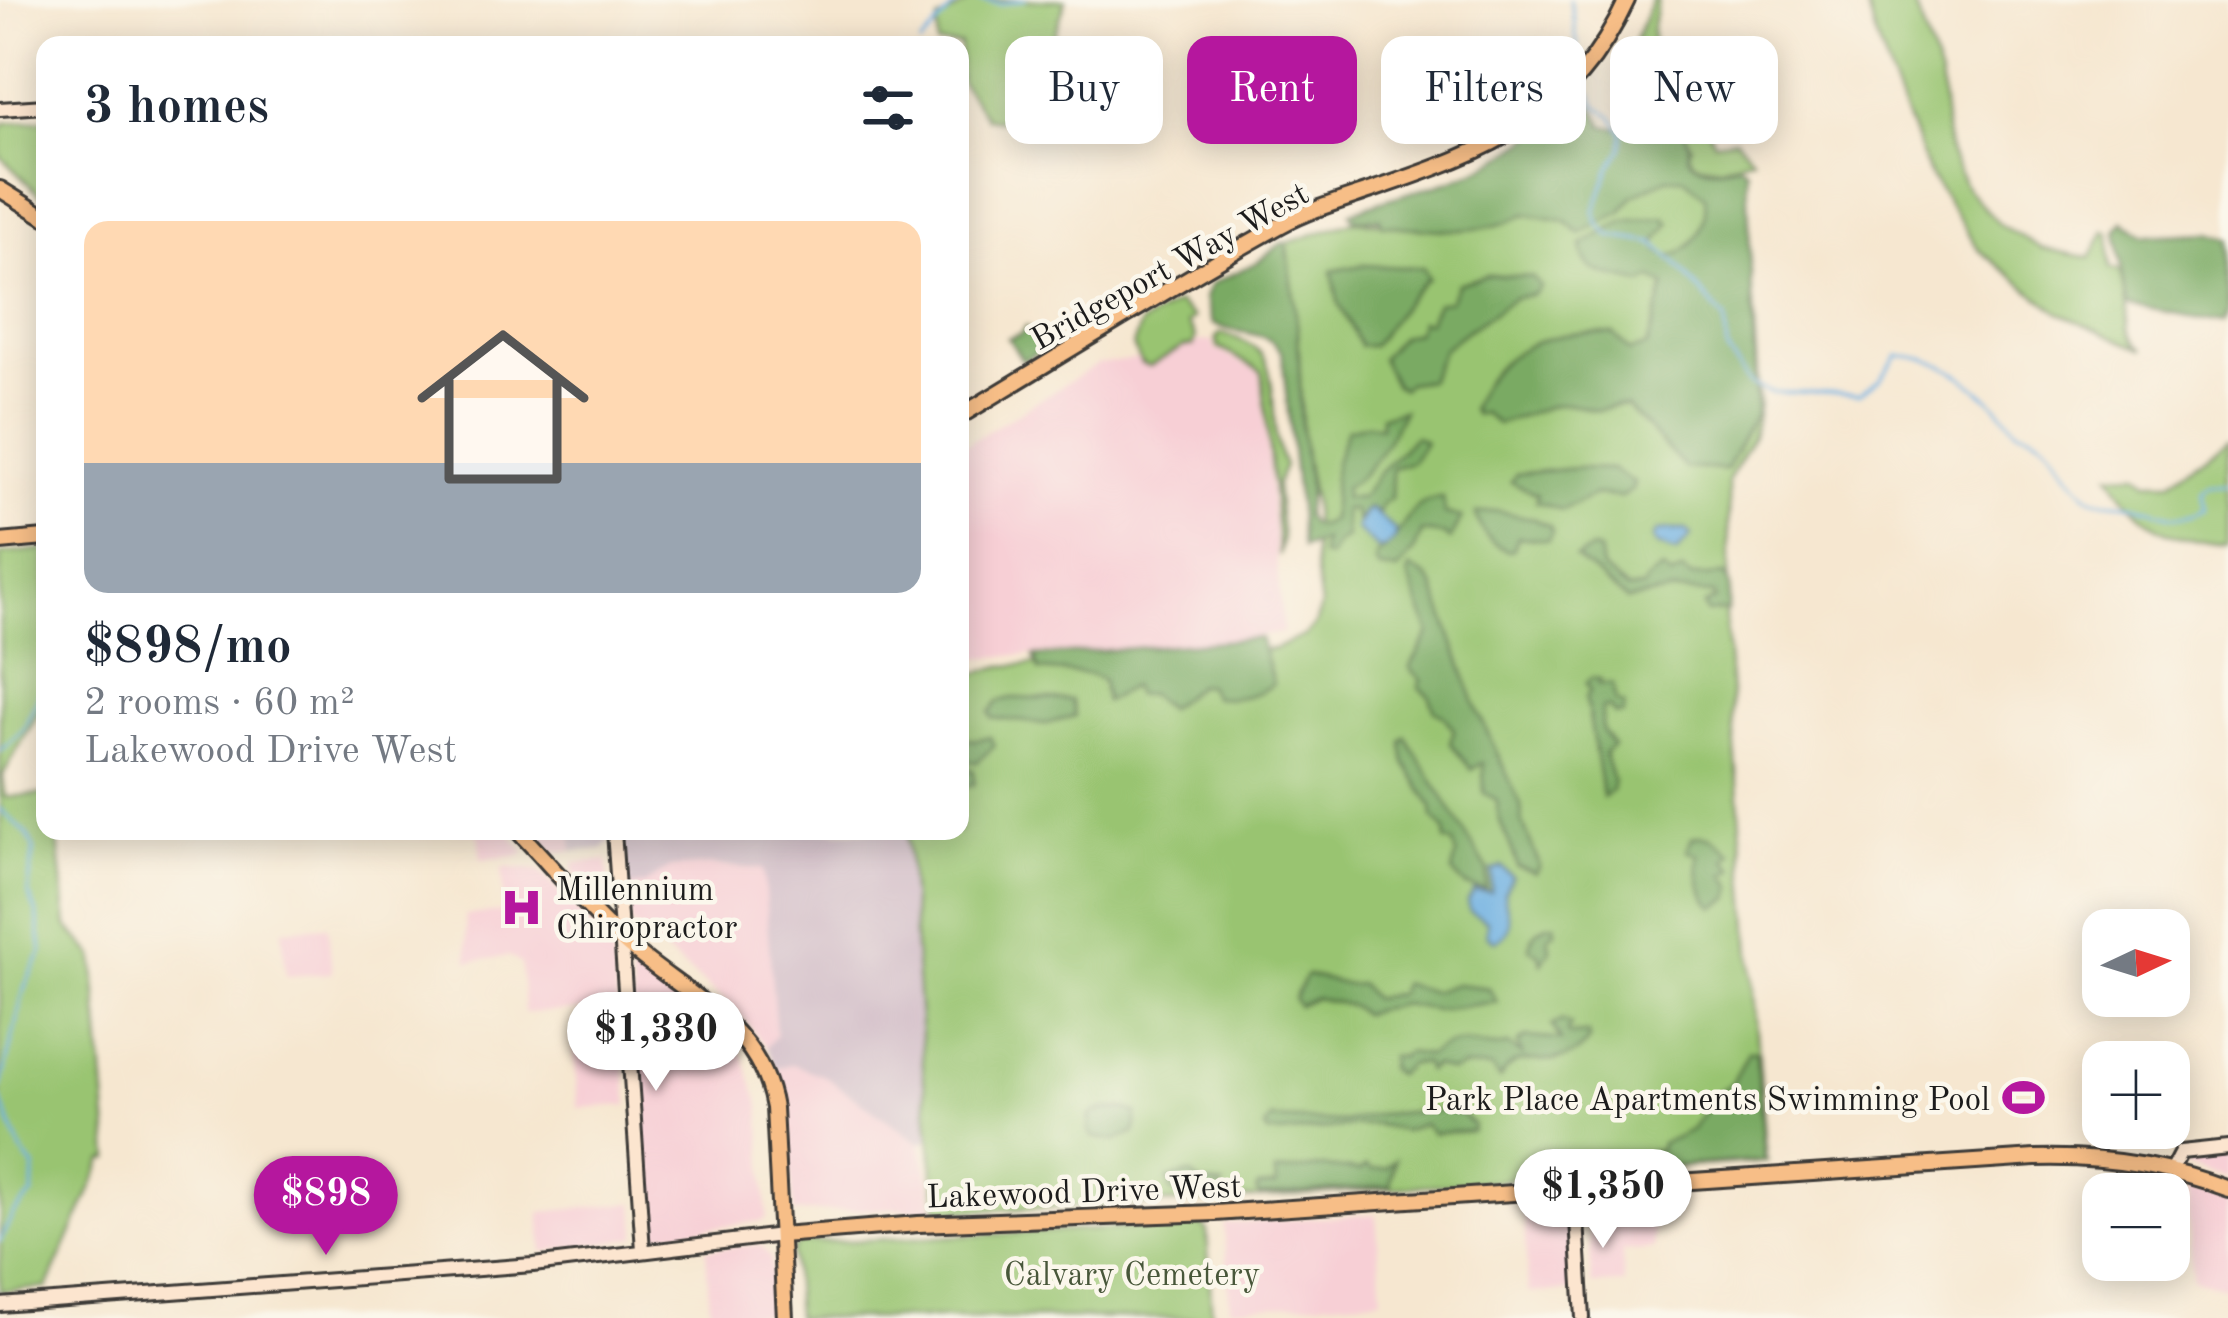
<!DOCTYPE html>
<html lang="en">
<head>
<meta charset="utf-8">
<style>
	:root { --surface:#fff; --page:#f2f2f3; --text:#1f2937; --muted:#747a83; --line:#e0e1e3; --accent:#b5179e }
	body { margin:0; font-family:"Old Standard TT",serif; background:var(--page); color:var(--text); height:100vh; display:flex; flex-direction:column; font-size:45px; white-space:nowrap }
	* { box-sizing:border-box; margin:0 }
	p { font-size:39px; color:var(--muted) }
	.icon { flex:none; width:66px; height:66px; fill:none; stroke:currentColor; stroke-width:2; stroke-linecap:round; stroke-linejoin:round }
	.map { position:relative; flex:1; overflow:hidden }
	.details { position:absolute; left:36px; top:36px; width:933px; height:804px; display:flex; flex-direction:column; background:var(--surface); border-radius:24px; box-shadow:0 6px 30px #0003 }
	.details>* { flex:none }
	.hud { position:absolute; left:1005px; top:36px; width:1041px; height:108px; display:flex; gap:24px }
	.needle { width:78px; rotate:86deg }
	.controls { position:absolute; left:2082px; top:909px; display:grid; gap:24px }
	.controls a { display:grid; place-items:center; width:108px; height:108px; border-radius:24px; background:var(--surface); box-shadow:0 6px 30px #0003; font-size:60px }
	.price { position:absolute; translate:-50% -102px; padding:0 27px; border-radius:42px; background:#fff; color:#222; font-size:39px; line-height:78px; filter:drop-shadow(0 3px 6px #0008) }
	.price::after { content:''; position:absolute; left:50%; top:72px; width:36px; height:27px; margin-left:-18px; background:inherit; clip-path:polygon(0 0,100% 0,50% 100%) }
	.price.selected { background:var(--accent); color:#fff }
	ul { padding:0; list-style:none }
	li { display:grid; align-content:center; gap:24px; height:636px; padding:0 48px }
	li+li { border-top:3px solid var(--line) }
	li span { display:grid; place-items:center; height:372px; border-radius:24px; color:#555 }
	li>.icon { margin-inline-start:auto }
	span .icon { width:216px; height:216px; fill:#fffc; stroke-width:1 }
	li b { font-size:51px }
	h2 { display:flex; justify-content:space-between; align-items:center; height:144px; padding:0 48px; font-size:51px }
	.pill { padding:0 42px; border-radius:24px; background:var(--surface); box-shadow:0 6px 30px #0003; font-size:42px; line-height:108px }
	.pill.selected { background:var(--accent); color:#fff }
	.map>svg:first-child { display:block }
	.built { fill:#f7cfd5 }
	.industrial { fill:#d2bdc8 }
	.green { fill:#99c471; stroke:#5a7046; stroke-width:3 }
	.forest { fill:#7aaa63; stroke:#4b6340; stroke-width:3 }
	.water { fill:#6cafe1; stroke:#44667e; stroke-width:3 }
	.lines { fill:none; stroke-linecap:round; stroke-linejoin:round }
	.stream { stroke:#6cafe1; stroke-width:3 }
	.secondary-casing { stroke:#3d3a37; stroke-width:18 }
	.primary-casing { stroke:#3d3a37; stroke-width:20 }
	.secondary { stroke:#fce5cf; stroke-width:12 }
	.primary { stroke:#f7be87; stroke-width:14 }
	.labels { text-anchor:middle; stroke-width:9; stroke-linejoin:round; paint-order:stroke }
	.street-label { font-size:33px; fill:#1c1c1c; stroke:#fbf7ec }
	.poi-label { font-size:33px; fill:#1c1c1c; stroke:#fbf7ec; text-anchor:start }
	.park-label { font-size:33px; fill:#48573a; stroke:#fbf7ec }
</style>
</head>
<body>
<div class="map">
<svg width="2228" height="1318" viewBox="0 0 2228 1318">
	<rect width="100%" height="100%" fill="#fbf7ec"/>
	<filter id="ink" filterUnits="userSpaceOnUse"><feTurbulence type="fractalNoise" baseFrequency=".00833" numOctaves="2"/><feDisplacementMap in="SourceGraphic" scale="24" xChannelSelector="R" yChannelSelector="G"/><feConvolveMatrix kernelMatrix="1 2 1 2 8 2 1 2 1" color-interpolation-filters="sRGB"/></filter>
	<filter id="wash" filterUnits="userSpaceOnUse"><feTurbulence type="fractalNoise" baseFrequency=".004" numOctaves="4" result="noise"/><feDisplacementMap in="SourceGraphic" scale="48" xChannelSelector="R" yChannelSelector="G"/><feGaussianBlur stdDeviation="2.7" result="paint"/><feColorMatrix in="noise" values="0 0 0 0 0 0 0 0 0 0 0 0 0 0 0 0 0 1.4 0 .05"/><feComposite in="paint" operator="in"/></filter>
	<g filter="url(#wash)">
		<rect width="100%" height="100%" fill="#f6e7d0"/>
		<path class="built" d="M1213,341L1215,349L1260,373L1283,633L1217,642L975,658L960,448L1098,364L1160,357L1180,343Z
			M443,831H507L525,852L522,856L481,859L479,834Z
			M532,831H571L573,851L551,852Z
			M607,860L610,906H605L573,871V863Z
			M710,865L764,869L776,1035L766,1047L736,1010L631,924L627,888L644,885L668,868Z
			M502,867L539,870L611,948L629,1105L578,1108L574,1049L598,1047L595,1010L524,1013L521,964L509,956L468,962L465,915L504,912Z
			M328,926L332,973L286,976L282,929Z
			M635,967L708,1017L730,1036L744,1058L760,1105L767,1216L764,1221L650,1235L631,974Z
			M792,1064L824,1076L920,1143L930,1179L933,1211L891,1208L794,1213L786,1113L776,1068Z
			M2228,1151V1179L2186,1166L2182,1159L2184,1155Z
			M2186,1186L2228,1200V1287L2192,1282Z
			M1651,1194L1654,1249L1623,1251L1624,1284L1592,1285L1587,1198Z
			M1567,1200L1573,1291L1528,1293L1523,1202Z
			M635,1203L637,1237L543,1252L540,1212Z
			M1376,1214L1382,1298L1230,1308L1224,1224Z
			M761,1245L770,1257L772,1314L710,1317L706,1249Z"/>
		<path class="industrial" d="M967,526L975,658L974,674L960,683V528Z
			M571,831H609L610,841L602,849L573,851Z
			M622,831H907L931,1139L920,1143L824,1076L792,1064L776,1068L766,1047L776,1035L763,869L710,865L669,868L644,885L627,888Z"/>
		<path class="green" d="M972,0H1066L1029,110L1015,123L986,118L960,81V45H937L938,21Z
			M1652,0H1658L1652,30L1653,79L1644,75L1642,87L1624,66Z
			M1866,0H1913L1940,77L1948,148L1965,186L1998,223L2041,248L2091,258L2105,231L2109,233L2111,269L2120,271C2130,295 2121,335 2144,350L2059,313L1979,250L1928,172L1877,42Z
			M45,120V200L0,156V130L4,123Z
			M1687,122L1693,129L1706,124L1714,141L1735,138L1752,157L1721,167L1695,163L1688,153L1692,146L1681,125Z
			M1687,168L1748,227L1759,404L1753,436L1728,480L1729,570L1725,615L1767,1161L1203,1202L938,1212L924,1080L907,831H960V683L974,674L1002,666L1274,649L1305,635L1315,625L1321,606L1314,560L1313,501L1303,448L1298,332L1287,243L1354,221L1462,226L1554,211Z
			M1177,303L1194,318L1188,323L1196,337L1193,346L1183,347L1149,367L1141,363L1133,346L1141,324Z
			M1221,333C1236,338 1256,344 1264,358C1278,380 1269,435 1284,466L1276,485L1282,540L1279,556L1262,372L1218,347L1216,338Z
			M2228,438V545C2169,540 2140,526 2111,474L2140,473L2149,482H2171Z
			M45,549V701L3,775L5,797L45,794V831H57L67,926L94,956L110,1159L104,1160L47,1288L0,1291V554Z
			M1202,1225L1207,1229L1212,1318H796L792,1251L799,1243Z"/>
		<path class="forest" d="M1585,94L1604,126L1657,135L1679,121L1690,144L1689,158C1701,172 1722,169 1739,164L1747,170L1756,412L1726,470L1685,468L1628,407C1616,404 1612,408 1600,410C1589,411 1582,406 1571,404C1551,402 1517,419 1497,424L1483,413L1475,415L1471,409C1495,347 1550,328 1614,334L1629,351L1647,346L1665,285L1652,279L1643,284C1618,274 1584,281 1582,245L1624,221L1665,217L1670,223L1656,242L1659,251L1671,257C1697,248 1708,222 1705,196L1684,178H1668L1633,196L1621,212L1580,234L1565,221L1525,214C1484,238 1428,229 1382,225L1380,218L1354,219L1350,213C1384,197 1423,191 1458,178C1508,159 1545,129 1585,94Z
			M2123,221L2143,236L2209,233L2228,239V311L2224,322L2127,305L2116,232Z
			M1282,243H1287L1298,332L1301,423L1309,491L1305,515L1310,524L1319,526L1331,520L1335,462L1347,429L1368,424L1381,427V416L1403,410C1393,433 1367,479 1345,487L1344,498H1361L1378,474L1415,436L1425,442L1412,462L1392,468L1391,498L1382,504L1379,513L1367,508L1357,521L1353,510H1344L1346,538L1336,544L1329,557L1321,555L1323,541L1302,548L1282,353C1267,327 1235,337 1212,323L1205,298L1211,284L1256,263Z
			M1362,265L1423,268L1428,278C1407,296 1390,324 1372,346H1360L1338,301L1332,271Z
			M1487,275L1532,277L1541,287L1534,294L1514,298L1455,339L1443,350L1429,380L1407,383L1402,389L1395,386L1381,358L1401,336L1416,332L1421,320L1428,322L1437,303L1450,300L1458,284Z
			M1026,327L1047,347L1023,361L1008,338L1020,334Z
			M1577,468L1612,469L1634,483L1632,490L1621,497L1595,495L1562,510L1536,502L1537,495L1511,482L1516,474Z
			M1443,498L1445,514L1462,518L1450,540L1445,535L1422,532L1415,549L1398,571L1380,569L1375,562L1377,554C1407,539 1402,500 1443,498Z
			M1497,511L1531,518L1550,526L1552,532L1548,540L1518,537L1513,550L1508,551C1490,543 1480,533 1476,513Z
			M1592,549L1599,551L1602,569L1627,589L1643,588L1646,581L1662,570L1671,577L1683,571L1690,577L1725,575L1729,586L1728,611L1707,613L1704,605L1715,599L1713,594L1673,592L1627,600L1576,558Z
			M1411,568L1427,577L1434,587L1478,712L1521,805L1522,821L1540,866L1536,873L1517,867C1513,842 1496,826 1497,800L1484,793L1483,762L1471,769L1450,743L1454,730L1443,715L1435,711L1429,695L1419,687L1422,680L1410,668L1430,633L1408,575Z
			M1260,638L1273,684C1257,696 1232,701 1213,697L1207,685H1198L1167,709L1149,694L1135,695L1131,686L1105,702L1102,680L1089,674L1039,670L1034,656Z
			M1591,678L1600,679L1598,684H1613L1615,700L1624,705L1623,714L1615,715L1609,707L1602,708V730L1613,746L1604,753L1613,781L1612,790L1603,797L1586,698L1590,690L1586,683Z
			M1013,698L1071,700L1075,716L1046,724L992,718L990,712L999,701Z
			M960,736L973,740L990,737L994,746L977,762L964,761L966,768L973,770L974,784L960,789Z
			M1406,737L1488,870L1486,890L1466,886L1452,872L1456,855L1453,843L1446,841L1445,830L1433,817L1432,807L1405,763L1402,741Z
			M1702,836L1712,838L1732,853L1726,859L1735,869L1725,874L1733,887L1729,899L1714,907C1701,895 1696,871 1699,855L1687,850L1692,838Z
			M1554,924L1555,932L1548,936L1550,950L1542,963L1539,954L1529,948C1530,935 1541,925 1554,924Z
			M1306,975L1348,985L1360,984L1373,999L1398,993L1402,983L1432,992L1456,984L1489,988L1497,1002L1435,1010L1402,1004L1362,1014L1351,1006L1316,998L1298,1006L1294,999Z
			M1562,1020L1571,1025L1567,1032L1570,1035L1588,1034L1589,1040C1560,1080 1514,1041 1500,1079L1491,1068L1463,1067L1452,1072L1434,1066L1427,1071L1424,1063L1409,1064L1397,1075L1389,1069L1390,1056L1400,1057L1407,1052L1428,1056C1465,1028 1483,1054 1508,1045L1522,1054L1518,1043L1526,1037L1561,1040L1552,1026Z
			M1748,1052H1756L1765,1160L1588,1172H1571L1559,1166L1565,1159L1599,1155L1619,1160L1660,1150L1661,1144L1692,1129L1716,1093L1733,1082Z
			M1124,1109L1137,1113L1135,1133L1115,1141L1093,1137L1089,1131L1090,1116L1101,1110Z
			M1442,1110L1462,1114L1473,1125L1472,1131L1433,1133L1423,1124L1403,1131L1375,1124L1280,1134L1268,1133L1265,1128L1271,1119L1344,1122L1378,1114Z
			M1395,1160L1390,1186L1260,1196L1256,1191L1258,1187L1276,1186L1275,1172L1325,1167L1360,1171L1367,1166L1372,1170L1386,1168Z
			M1191,1174L1200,1183L1223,1186L1216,1195L1204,1194L1193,1201L1171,1192L1168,1179Z"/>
		<path class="water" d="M1371,509L1396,531L1395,540L1385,548L1378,549L1356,529L1365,512Z
			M1668,530H1686L1691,536L1676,553L1656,544L1653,538L1657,532Z
			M1502,867L1512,877L1504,893C1506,914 1519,928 1495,941L1487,935V921L1470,911L1468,901L1474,891L1491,892L1492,871Z"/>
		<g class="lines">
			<path class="stream" d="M977,0L1000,4L1025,0
				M1570,0L1578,48
				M920,45L960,0
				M1592,94L1596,105L1613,117L1623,133L1622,149L1610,168L1595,211L1598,223L1610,236L1653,243L1676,263L1725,320L1727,351L1750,383L1771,392L1859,395L1880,380L1898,356C1947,355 1989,394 2017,430C2054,435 2055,462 2079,485C2084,489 2087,496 2093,498C2103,503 2121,501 2132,504C2160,510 2176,526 2205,508L2203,490L2210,483L2228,484
				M0,751L23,730L45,682
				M0,809L27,834L34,848L28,892L37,914L42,952L25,986L0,1089
				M0,1098L22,1152L34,1167L33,1194L13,1214L0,1241"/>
		</g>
	</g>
	<g filter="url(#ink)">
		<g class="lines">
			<defs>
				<path id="secondary" d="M0,109L45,106
					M614,831L643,1250
					M2171,1171L2181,1152L2228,1147
					M1575,1187L1583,1318
					M0,1305L533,1265L781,1235"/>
				<path id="primary" d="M0,189L45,217
					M960,416C1067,352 1172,285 1281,225C1311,209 1343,200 1375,189C1490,150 1573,118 1627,0
					M0,542L45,538
					M518,831C552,867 585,906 622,940C680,993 760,1022 774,1108L785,1318
					M781,1235L918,1224L1215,1213L2035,1158C2102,1156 2165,1165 2228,1189"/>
			</defs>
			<use href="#secondary" class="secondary-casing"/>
			<use href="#primary" class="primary-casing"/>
			<use href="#secondary" class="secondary"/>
			<use href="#primary" class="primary"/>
		</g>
	</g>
	<defs>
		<symbol id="hospital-bare" viewBox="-9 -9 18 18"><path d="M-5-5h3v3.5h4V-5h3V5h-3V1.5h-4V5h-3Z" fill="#b5179e" stroke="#fbf7ec" stroke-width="2.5" paint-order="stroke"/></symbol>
		<symbol id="stadium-bare" viewBox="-9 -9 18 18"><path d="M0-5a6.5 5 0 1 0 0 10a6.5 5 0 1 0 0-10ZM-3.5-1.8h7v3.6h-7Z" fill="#b5179e" stroke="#fbf7ec" stroke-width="2.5" paint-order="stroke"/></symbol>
	</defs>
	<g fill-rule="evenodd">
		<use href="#hospital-bare" x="492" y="878" width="59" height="59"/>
		<use href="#stadium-bare" x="1994" y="1068" width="59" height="59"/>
	</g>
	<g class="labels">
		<g class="street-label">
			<text transform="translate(1169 265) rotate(-29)" y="12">Bridgeport Way West</text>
			<text transform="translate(1084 1190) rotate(-2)" y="12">Lakewood Drive West</text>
		</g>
		<g class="poi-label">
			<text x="556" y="900">Millennium<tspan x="556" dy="38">Chiropractor</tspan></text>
			<text x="1990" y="1110" text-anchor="end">Park Place Apartments Swimming Pool</text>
		</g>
		<g class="park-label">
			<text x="1132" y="1285">Calvary Cemetery</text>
		</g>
	</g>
</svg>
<div class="controls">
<a><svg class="needle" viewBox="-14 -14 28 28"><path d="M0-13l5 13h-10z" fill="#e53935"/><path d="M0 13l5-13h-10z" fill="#747a83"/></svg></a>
<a>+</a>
<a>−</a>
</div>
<b class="price" style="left:656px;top:1094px">$1,330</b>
<b class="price" style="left:1603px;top:1251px">$1,350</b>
<b class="price selected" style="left:326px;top:1258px">$898</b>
<div class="hud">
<a class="pill">Buy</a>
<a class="pill selected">Rent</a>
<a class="pill">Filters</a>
<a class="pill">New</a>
</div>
<section class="details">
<h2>3 homes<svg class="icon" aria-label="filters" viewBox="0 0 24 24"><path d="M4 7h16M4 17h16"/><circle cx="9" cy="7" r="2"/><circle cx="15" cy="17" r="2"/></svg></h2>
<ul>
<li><span style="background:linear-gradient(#ffd9b3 65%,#9aa5b1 0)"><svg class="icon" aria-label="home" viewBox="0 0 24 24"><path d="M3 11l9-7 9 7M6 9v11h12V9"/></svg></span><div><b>$898/mo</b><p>2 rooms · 60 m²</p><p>Lakewood Drive West</p></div></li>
</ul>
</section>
</div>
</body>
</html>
